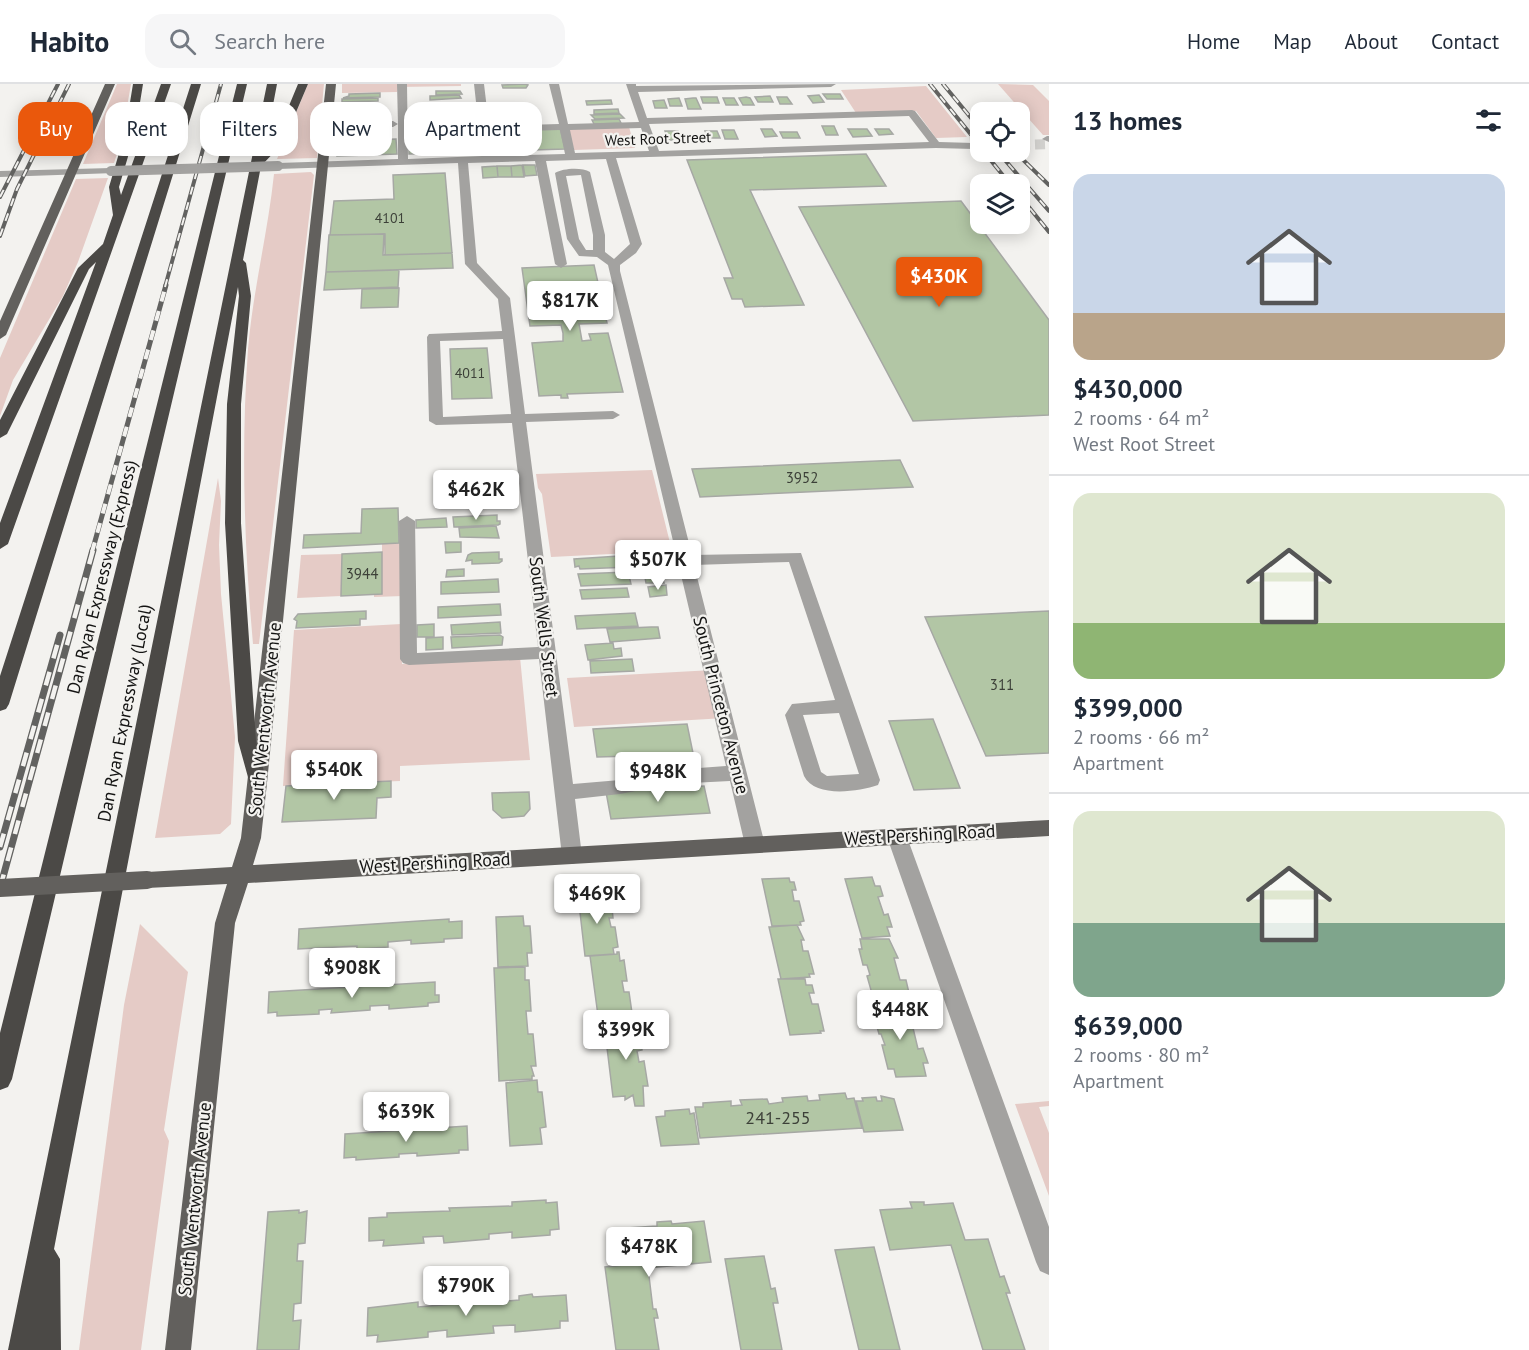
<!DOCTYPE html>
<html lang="en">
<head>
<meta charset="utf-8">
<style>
	:root { --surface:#fff; --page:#f6f6f7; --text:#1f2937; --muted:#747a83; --line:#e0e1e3; --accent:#ea580c }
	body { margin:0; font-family:"PT Sans",sans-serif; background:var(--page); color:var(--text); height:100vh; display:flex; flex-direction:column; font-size:22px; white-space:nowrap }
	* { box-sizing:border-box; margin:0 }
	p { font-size:20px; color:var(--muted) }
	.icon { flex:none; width:33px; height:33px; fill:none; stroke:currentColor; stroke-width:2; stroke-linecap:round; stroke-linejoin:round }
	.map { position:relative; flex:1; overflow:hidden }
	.panel { display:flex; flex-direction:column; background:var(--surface); width:480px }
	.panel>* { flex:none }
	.banner { position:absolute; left:18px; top:18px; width:570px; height:54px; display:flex; gap:12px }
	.fabs { position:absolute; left:970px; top:18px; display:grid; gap:12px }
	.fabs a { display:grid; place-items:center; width:60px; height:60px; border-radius:12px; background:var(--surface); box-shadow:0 3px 15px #0003; font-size:30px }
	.price { position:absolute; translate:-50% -51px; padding:0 14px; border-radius:6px; background:#fff; color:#222; font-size:20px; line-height:39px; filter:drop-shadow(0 2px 3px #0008) }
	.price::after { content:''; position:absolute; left:50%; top:36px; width:18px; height:14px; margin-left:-9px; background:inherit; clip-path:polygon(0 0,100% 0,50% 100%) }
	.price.selected { background:var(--accent); color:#fff }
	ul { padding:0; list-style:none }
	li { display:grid; align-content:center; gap:12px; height:318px; padding:0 24px }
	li+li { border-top:2px solid var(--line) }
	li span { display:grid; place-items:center; height:186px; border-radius:18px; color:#555 }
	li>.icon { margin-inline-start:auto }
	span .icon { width:108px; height:108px; fill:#fffc; stroke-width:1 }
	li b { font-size:26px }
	h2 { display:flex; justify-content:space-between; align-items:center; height:72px; padding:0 24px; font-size:26px }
	.tag { padding:0 21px; border-radius:18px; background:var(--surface); box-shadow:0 3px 15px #0003; font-size:21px; line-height:54px }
	.tag.selected { background:var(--accent); color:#fff }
	header { display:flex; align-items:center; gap:36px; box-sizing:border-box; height:84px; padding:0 30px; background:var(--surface); border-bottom:2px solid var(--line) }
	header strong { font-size:28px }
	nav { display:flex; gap:33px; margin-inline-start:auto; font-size:21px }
	.search { width:420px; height:54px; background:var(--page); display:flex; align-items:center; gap:15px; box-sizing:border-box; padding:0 21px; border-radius:18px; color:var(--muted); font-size:22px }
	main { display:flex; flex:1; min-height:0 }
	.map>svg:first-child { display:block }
	.green { fill:#e5cbc6 }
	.building { fill:#b2c6a5; stroke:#a6a8a4; stroke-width:1.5 }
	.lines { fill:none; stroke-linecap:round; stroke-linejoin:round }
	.minor-tunnel { stroke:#d2d1ce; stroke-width:10; stroke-dasharray:10 5; stroke-linecap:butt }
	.minor { fill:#a3a2a0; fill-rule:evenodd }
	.major { fill:#62605d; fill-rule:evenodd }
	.highway { fill:#4b4946; fill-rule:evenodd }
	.rail-far2-casing { stroke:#626260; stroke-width:4 }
	.rail-far1-casing { stroke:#626260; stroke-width:5 }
	.rail-casing { stroke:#626260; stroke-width:7 }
	.rail-far2 { stroke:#f3f2ef; stroke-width:2; stroke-dasharray:8; stroke-linecap:butt }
	.rail-far1 { stroke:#f3f2ef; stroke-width:4; stroke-dasharray:10; stroke-linecap:butt }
	.rail { stroke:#f3f2ef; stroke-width:4.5; stroke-dasharray:14; stroke-linecap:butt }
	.minor-bridge { stroke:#a3a2a0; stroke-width:10 }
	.major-bridge { stroke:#62605d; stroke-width:18 }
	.labels { text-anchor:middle; stroke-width:4.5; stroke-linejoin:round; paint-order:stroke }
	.far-number-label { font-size:14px; fill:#3c4038 }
	.far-street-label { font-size:15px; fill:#141413; stroke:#f3f2ef }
	.number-label { font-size:15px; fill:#3c4038 }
	.street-label { font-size:18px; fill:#141413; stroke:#f3f2ef }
	.near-number-label { font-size:18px; fill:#3c4038 }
</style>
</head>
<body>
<header>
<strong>Habito</strong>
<div class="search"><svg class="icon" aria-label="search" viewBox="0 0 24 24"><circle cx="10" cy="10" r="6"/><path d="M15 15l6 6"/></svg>Search here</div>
<nav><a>Home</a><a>Map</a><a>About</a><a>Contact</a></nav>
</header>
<main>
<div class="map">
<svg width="1049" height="1266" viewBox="0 0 1049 1266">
	<rect width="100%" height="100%" fill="#f3f2ef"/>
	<path class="green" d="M117,0H131L121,58L114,79L83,80Z
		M308,0H324L317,74L277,75Z
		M342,0H461V2L398,3L397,8L342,9Z
		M998,0L1033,1L1049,17V51H1043Z
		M926,2L967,53L936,54L916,27L856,29L841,6Z
		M629,43L635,64L574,66L568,45Z
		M311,88L314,91L259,560H253C244,461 241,364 248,265C253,206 268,148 274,90Z
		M108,94L78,178L63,212L13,296L0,332V274L76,95Z
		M652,386L672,467L551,473L542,410L538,404L536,390Z
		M218,394L221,417L219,461L221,510L235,653L231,740L220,750L155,754Z
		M402,459L403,512L374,513V510L382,509V460Z
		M342,470L341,512L297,514L301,471Z
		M401,540L402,580L520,573L530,676L400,682V697L283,702L294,546Z
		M713,586L725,634L574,643L567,594Z
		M140,840L188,888L164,1046L169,1057L141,1266H79L124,921Z
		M1049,1017V1022L1039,1023L1049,1049V1112L1015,1020Z"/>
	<path class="building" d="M525,0L528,1L526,4H503L502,1Z
		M436,7H460L462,10L436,11Z
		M380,9V13L343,14L349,12V10Z
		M823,10H840L843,15H827Z
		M459,11L461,14L430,16V12Z
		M819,11L824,18L813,19L808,12Z
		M770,12L773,18H758L755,13Z
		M701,13H717L719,19H703Z
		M746,13L750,14L754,21H743L739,14Z
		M777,13H787L792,20H780Z
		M378,14V17L342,18V15Z
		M679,14L682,22H670L668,15Z
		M693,14H696L701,25H688L685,15Z
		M723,14H734L738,21H726Z
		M611,16L612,20L587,21L586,17Z
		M664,16L667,24H655L653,17Z
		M439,20H460V24L434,25L435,22Z
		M522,23L525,25H522L523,27L501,28L500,24Z
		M436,25H459L463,29H436Z
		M618,25L619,29L594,30V26Z
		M537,27L538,31L506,32L505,28Z
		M342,28H368L366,29H373V31L342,32Z
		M463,29V33L440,34V30Z
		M620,30L624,34L595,35L591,31Z
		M504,32H530L532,36L505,37Z
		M372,33V37H345V34Z
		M619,35L621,39L594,40L592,36Z
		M822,42H834L838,51H826Z
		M560,44L565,65L504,67L501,46Z
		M761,45H772L777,52L765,53Z
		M848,45H867L872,52L853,53Z
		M875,45H889L893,50L879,51Z
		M443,46H467V55L450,58L449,67L451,69L409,70V47L443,48Z
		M722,46H734L738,55H725Z
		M665,47H678L681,56H668Z
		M705,47H717L720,54H708Z
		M780,48H797L800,54H783Z
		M396,55L397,70L337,72L338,57Z
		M866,70L886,102L750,106L804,221L745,223L742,215H732L724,194H733L687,76Z
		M522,81L524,93H512L511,82Z
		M523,81H535L537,91L525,92Z
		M497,82L498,93L483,94L482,83Z
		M497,82H511L512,93H498Z
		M445,89L452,169L385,171V150L330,151L334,117L394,115L393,91Z
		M961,117L1049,236V331L913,337L799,123Z
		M384,150L383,171L452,169L453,184L326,188L329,151Z
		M594,181L607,239L579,240L582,257L591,256L589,250L608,249L623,308L567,310L568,314H561V311L539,312L532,259L563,257V249L561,241L530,242L522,184Z
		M399,186L398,203L324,206L326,188Z
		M399,204L398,223L361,224L362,205Z
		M487,264L492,314L452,315L450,265Z
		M900,376L913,403L700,413L692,385Z
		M398,424L399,459L303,464L304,451L361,449L362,425Z
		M497,431V437H500V440L498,441L454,443L453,433Z
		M446,434L447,443L416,444V436Z
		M496,442L499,454L460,453L459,444Z
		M445,458H461V468L446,469Z
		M382,468V510L341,512L342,470Z
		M499,468V475H502V477L499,479L472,480V476L466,477L468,471L472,469Z
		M619,472L621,482L630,481L631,483L580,485L579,482L575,483L574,475Z
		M643,473H659L661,485L646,486Z
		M464,485V492L446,493L447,486Z
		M661,487L664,499H646L644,488Z
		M628,488L631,500L581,502L578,490Z
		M498,495L499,508L441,510V498Z
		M666,501L667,511L650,513L648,503Z
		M627,504L629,513L582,515L580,506Z
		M500,520L501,531L438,534V523Z
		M366,527V535H360V541L296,544L297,537L294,535L298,530Z
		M1049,527V669L986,672L925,533Z
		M635,529L638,542L577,545L575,532Z
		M500,538L501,549L452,551L451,541Z
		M434,540V553H417V541Z
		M651,543H658L660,554L610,558L607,545Z
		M500,551L503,553L502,561L452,564L451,553Z
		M443,553V565L426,566V554Z
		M613,559L614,565L621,564L622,572L588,576L585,561Z
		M632,575L634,587L591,589L590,577Z
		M933,635L960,704L914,706L889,637Z
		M687,640L693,669L655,670V674L635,675L633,672L597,673L593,645Z
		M391,697V713L377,714L376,734L282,738L286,702Z
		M704,702L710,729L611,735L606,708Z
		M529,708L530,725L524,732L502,734L493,726L492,709Z
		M872,793L875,802H880L883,812L878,813L884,831L888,830L892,843H887L890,852L862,854L845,795Z
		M789,794L790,798H794L796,806H792L794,817H799L804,837L800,838L801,841L772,842L762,795Z
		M607,809L608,815L611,814L613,834H609L611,843H615L618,863L613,864L614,870L585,872L578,811Z
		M523,832L524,842H530L532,869H527L528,882L498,883L496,833Z
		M449,835V838L462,837V854L444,855V858L411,860V856L388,858V863L357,865V862L298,865L299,845Z
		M797,841L804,856H801L803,867H808L814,890H809L810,893L781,895L769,843Z
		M860,855H889L898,874H894L900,896H906L909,909H905L907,918H878L877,913H873L867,892L870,891L867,881H863L859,865H862Z
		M617,868H619L620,877L624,876L627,897H622L624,908H629L632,929L627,930L628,936L599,939L590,872L617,870Z
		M525,883V896H529L531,927H526L528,950H533L536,982H531L534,992H532V995L499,997L494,884Z
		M778,895H805L806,901H812L814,909H809L812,920H818L824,947H820L821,949L790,951Z
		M435,898V911H439V918L428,919V922L389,925V921L370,922V926L331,929L332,925L319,926V930L277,932V928L268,929L269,908Z
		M904,920L907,930H913L917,944H913L918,965L923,964L928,979H923L926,992L896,993L894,985H888L882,961H885L881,950H879L872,925H877L876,921Z
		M629,934H633L634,944H638L642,966L637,967L639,978L644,977L648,1002H643L644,1022H635L633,1011L625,1016V1012L613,1013L604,939L629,938Z
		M537,996L538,1008H542L546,1043L540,1044L542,1060L510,1062L506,999Z
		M845,1009L847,1015L854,1014L862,1044L700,1054L695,1023H703V1019L731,1017V1022L742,1021L740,1016L767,1015L769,1020L783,1018L782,1014L807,1012L808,1017L820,1016L819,1011Z
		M881,1012L894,1015L903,1046L864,1048L856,1017H863L862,1014L876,1013L877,1017H882Z
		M689,1025L690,1030L694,1029L699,1060L661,1062L656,1033L665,1032V1027Z
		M467,1042L468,1066H459V1069L417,1072V1069L399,1070V1073L356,1076V1073L344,1074L345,1050Z
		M546,1116V1119L557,1118L559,1145L550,1146V1151L512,1154V1148L489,1150V1155L444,1159L443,1152L423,1153L424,1159L383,1162L384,1156L369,1157V1134L387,1133V1129L450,1127L449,1124L512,1122V1118Z
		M910,1118H924V1121L953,1119L965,1156L988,1155L1000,1193L1004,1192L1010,1209H1006L1025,1266H983L951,1161L890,1166L880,1126L912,1124Z
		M299,1126V1129L307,1127L305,1159L298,1160L297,1177H303L301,1219L294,1220L293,1237L301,1236L299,1266H257L268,1128Z
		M671,1137L672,1140L704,1137L711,1178L648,1184L653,1225H656L658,1234H654L659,1266H616L605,1183L632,1180L627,1144L657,1142V1138Z
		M874,1163L900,1266H859L835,1166Z
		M764,1172L771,1205L775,1204L778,1219H773L782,1266H741L725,1175Z
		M532,1210L533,1213L566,1211L568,1237H560V1244L515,1248V1241L493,1242L494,1249L447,1253V1246L428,1248V1253L377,1258L378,1251L367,1252L368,1224L418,1218V1223L453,1220V1216L484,1213L485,1219L519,1216V1212Z"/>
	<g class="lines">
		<path class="minor-tunnel" d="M970,58L981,57
			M1020,61L1049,60"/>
		<path class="minor" d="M397,0H407L408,75L482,72L474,0H484L489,42L559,40L549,0H559L568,40L639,38L626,0H636V2L836,0L831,3L638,8L647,34L912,26L915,27L939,58L974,59L979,62L974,65L936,64L616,74L642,160L636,169L620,181V187L692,471L801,469L880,696L878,701C857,708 815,714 804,692L785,631L792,620L835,616L789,478L694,481L765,761L762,767L755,769L748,767L745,761L730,697L672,700L620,710L575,715L582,772L579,778L572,780L565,778L562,772L539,575L409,581L403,579L400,575L399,437L407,432L415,437L417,569L538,563L512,339L436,341L429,337L427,253L429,250L502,247L498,215L465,180L458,79L278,85L273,82L278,79L398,75V40L393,43L327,44L322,41L327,38L393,37L398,40ZM909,32L929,58L659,67L649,40ZM641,44L649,67L575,69L570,46ZM560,46L565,70L493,72L490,48ZM606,75L630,160L614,175L605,168V151L590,88C582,83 563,84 555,89L567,155L579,172L597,173L608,181L726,682L672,686L620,696L573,700L526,338L613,335L620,331L613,327L525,330L510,214L477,179L468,79L535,77L555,180L561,184L567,180L546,77ZM581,91L593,151V166H586L579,155L566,92ZM503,255L511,330L443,333L440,257ZM839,629L859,690L827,692L821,688L803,631Z
			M1047,52H1049V58L1042,55Z
			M111,84L115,85V89L0,93V87Z
			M897,745L904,747L907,753L1049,1143V1191L1040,1187L1036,1178L887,753L890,747Z"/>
		<path class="major" d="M105,0H115L6,251L0,255V237Z
			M326,0H336L267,699L261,754L253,781L1049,736V752L248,799L235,839L191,1266H165L215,839L227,800L147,804L140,802L137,796L140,790L147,788L232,783L241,754Z"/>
		<path class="highway" d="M133,0H143L135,49L119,103L121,111L161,0H171L8,460L0,465V439L96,178L89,185L7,350L0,354V336L78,184L103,160L113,131L109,103L125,49Z
			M191,0H201L9,620L6,625L0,627V592Z
			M237,0H247L12,995L8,1003L0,1006V949Z
			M267,0H277L264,68L274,58L298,0H308L283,59L261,82L243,176L246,179L251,212L241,320V439L256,657L267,699L265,704L258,706L251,704L238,657L225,439L227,320L239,212L238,203L54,1165L60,1175L61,1266H8Z"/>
		<defs>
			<path id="rail-far2" d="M930,0L981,63
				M943,0L981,46
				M984,68L1010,100
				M998,68L1049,127
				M1015,68L1049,101
				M1020,112L1049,148
				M0,113L58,0
				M0,152L17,105L69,0
				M165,203L221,0"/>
			<path id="rail-far1" d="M92,468L166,201"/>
			<path id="rail" d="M0,763L60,551
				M0,804L93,466"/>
		</defs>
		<use href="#rail-far2" class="rail-far2-casing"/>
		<use href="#rail-far1" class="rail-far1-casing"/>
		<use href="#rail" class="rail-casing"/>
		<use href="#rail-far2" class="rail-far2"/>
		<use href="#rail-far1" class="rail-far1"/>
		<use href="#rail" class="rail"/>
		<path class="minor-bridge" d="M111,87L278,82"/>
		<path class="major-bridge" d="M0,804L147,796"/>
	</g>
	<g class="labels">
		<g class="far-number-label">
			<text x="390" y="139">4101</text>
			<text x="470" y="294">4011</text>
		</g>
		<g class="far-street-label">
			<text transform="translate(658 55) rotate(-2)" y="5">West Root Street</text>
		</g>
		<g class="number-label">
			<text x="802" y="399">3952</text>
			<text x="362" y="495">3944</text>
			<text x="1002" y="606">311</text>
		</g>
		<g class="street-label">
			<text transform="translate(102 493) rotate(-76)" y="6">Dan Ryan Expressway (Express)</text>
			<text transform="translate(544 543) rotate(83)" y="6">South Wells Street</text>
			<text transform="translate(721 621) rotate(76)" y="6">South Princeton Avenue</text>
			<text transform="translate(125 629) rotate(-79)" y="6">Dan Ryan Expressway (Local)</text>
			<text transform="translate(265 635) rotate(-84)" y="6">South Wentworth Avenue</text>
			<text transform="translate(920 751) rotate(-3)" y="6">West Pershing Road</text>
			<text transform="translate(435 779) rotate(-3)" y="6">West Pershing Road</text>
			<text transform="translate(195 1115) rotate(-84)" y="6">South Wentworth Avenue</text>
		</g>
		<g class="near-number-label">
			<text x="778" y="1040">241-255</text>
		</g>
	</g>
</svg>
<div class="fabs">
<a><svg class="icon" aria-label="locate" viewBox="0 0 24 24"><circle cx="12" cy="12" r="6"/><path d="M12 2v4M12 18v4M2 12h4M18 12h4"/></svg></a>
<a><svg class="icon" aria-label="layers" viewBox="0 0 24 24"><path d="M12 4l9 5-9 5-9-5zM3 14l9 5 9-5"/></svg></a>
</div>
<b class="price selected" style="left:939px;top:224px">$430K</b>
<b class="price" style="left:570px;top:248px">$817K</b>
<b class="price" style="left:476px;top:437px">$462K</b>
<b class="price" style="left:658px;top:507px">$507K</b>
<b class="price" style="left:334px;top:717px">$540K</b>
<b class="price" style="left:658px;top:719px">$948K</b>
<b class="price" style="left:597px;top:841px">$469K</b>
<b class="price" style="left:352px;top:915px">$908K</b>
<b class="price" style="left:900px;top:957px">$448K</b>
<b class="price" style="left:626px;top:977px">$399K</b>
<b class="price" style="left:406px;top:1059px">$639K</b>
<b class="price" style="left:649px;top:1194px">$478K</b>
<b class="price" style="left:466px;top:1233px">$790K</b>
<div class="banner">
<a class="tag selected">Buy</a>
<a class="tag">Rent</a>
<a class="tag">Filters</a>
<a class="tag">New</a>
<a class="tag">Apartment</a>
</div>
</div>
<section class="panel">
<h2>13 homes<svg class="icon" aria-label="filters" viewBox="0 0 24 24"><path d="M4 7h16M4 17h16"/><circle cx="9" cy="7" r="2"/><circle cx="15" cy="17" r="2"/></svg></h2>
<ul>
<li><span style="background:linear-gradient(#c9d6e8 75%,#b9a48a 0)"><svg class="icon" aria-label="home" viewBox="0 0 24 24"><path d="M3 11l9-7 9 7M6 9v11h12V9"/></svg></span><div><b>$430,000</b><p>2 rooms · 64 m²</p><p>West Root Street</p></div></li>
<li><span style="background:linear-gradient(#dfe7d0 70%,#8fb573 0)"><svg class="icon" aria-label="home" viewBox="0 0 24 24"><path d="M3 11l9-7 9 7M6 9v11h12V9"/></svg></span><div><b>$399,000</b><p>2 rooms · 66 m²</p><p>Apartment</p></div></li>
<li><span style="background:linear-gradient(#dfe7d0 60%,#7fa58c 0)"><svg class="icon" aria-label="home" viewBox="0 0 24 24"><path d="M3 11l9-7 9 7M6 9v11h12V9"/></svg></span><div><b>$639,000</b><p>2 rooms · 80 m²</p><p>Apartment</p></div></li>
</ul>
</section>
</main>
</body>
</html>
